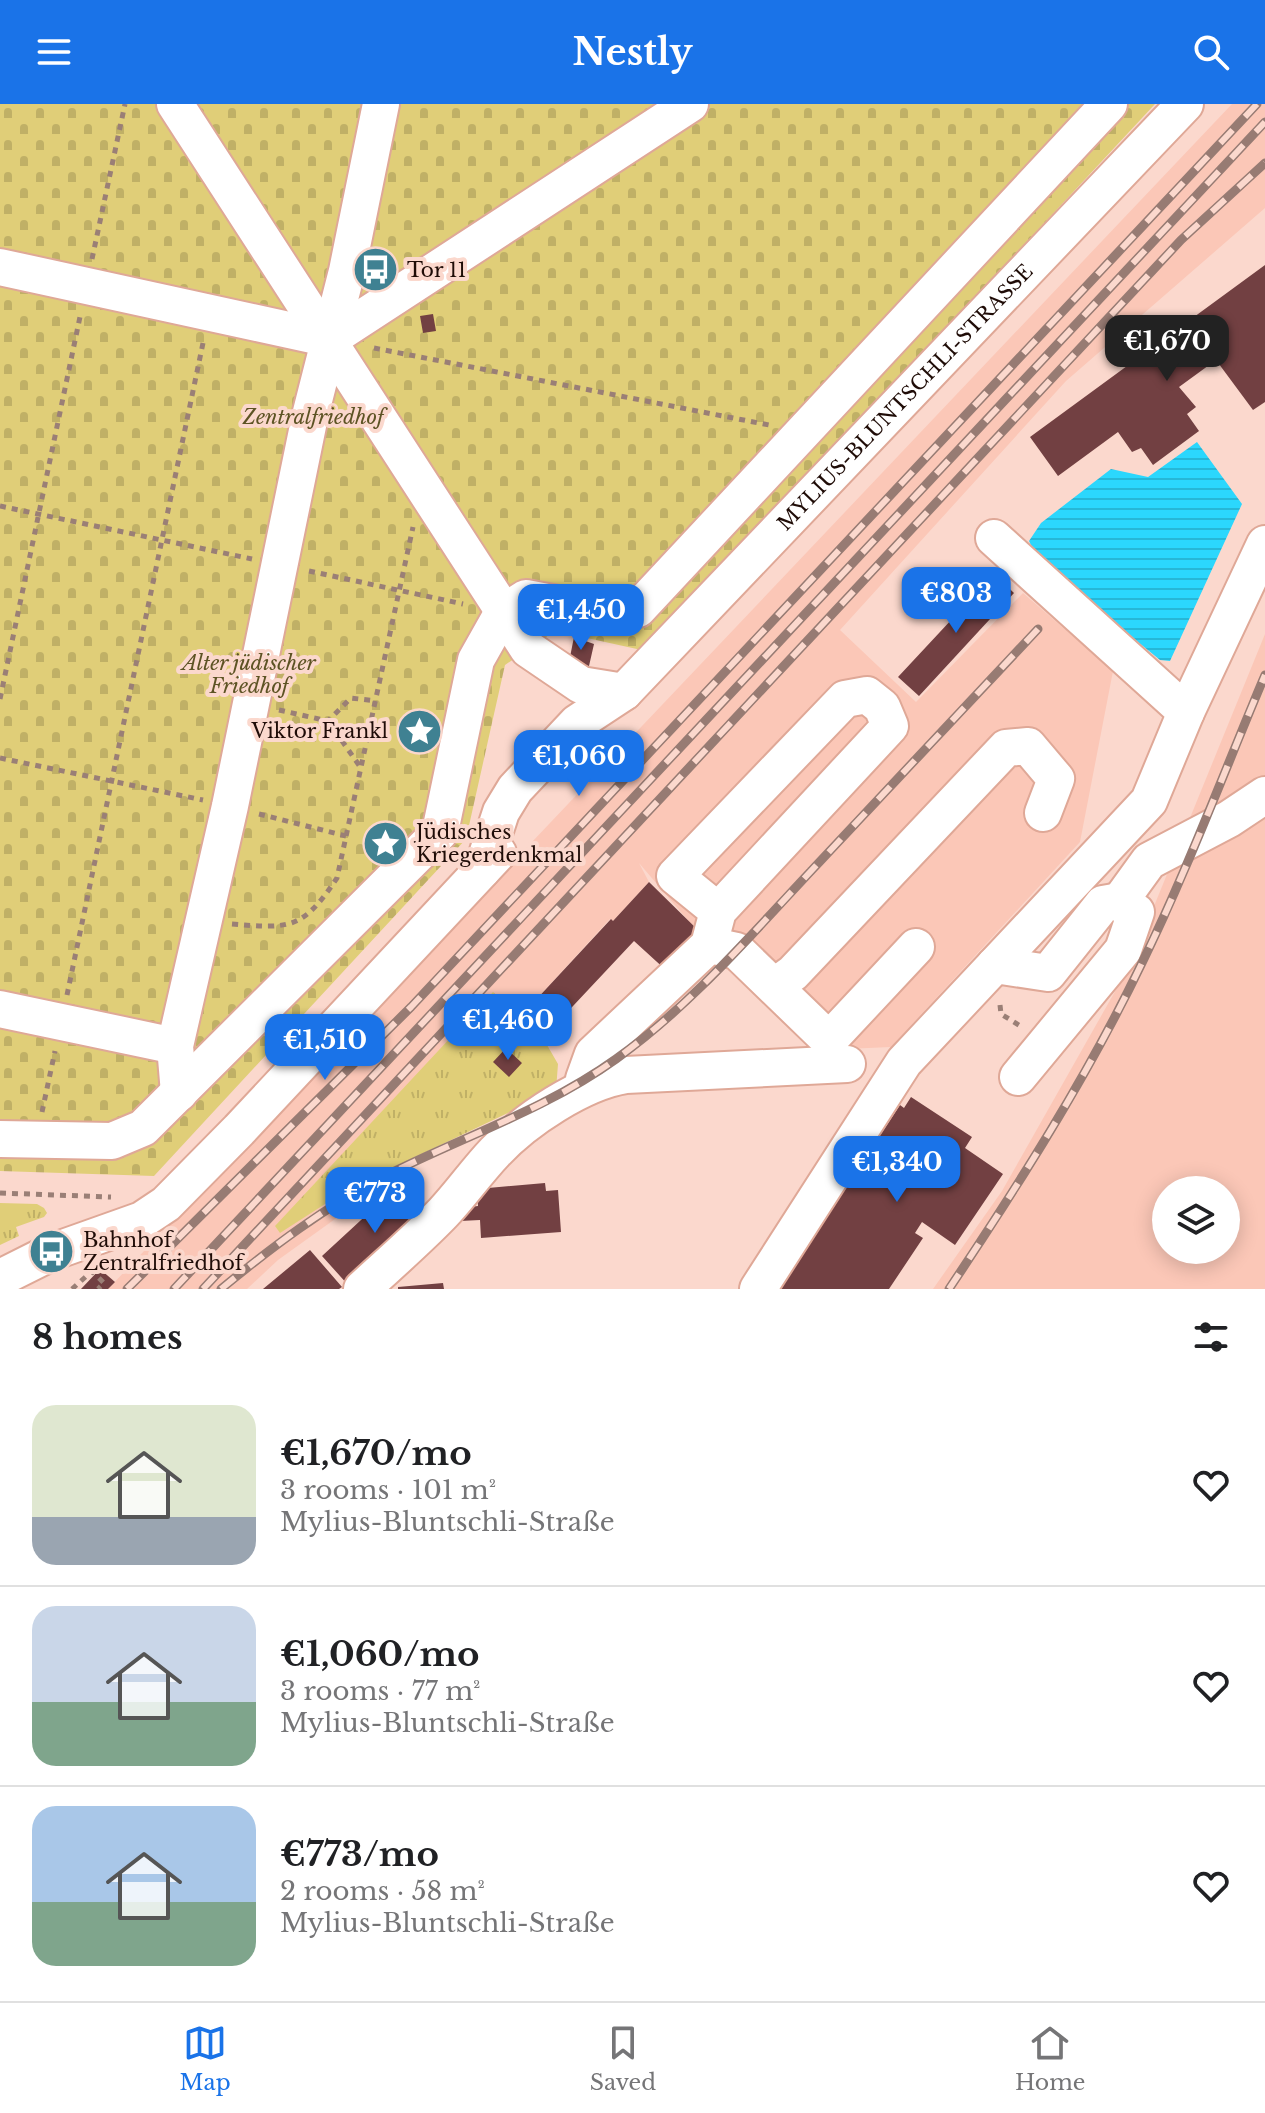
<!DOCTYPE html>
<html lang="en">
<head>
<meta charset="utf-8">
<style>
	:root { --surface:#fff; --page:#f6f6f6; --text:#202124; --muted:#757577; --line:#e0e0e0; --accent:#1a73e8 }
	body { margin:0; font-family:"Libre Baskerville",serif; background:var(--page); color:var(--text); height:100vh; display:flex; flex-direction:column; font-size:30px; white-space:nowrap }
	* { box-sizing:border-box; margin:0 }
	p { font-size:26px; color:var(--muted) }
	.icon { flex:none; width:44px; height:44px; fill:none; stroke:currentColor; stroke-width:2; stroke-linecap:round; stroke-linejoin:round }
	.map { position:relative; height:1185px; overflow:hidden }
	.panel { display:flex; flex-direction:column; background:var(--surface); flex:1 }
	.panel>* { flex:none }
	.fabs { position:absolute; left:1152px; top:1072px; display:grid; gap:16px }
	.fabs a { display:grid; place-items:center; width:88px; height:88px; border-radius:50%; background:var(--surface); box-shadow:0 4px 20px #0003; font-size:40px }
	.price { position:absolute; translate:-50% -68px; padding:0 18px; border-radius:16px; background:var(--accent); color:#fff; font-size:26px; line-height:52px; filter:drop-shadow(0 2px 4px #0008) }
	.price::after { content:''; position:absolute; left:50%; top:48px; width:24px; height:18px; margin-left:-12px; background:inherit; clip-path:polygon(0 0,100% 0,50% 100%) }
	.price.active { background:#222; color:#fff }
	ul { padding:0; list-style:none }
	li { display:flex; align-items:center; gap:24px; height:200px; padding:0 32px }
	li+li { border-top:2px solid var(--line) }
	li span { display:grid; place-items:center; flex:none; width:224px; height:160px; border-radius:24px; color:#555 }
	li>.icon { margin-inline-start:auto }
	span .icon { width:96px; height:96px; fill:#fffc; stroke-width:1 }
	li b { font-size:34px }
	h2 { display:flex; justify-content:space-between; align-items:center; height:96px; padding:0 32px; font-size:34px }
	header { display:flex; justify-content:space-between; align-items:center; height:104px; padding:0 32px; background:var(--accent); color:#fff; font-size:36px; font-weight:700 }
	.dock { display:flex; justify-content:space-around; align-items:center; height:112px; border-top:2px solid var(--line); background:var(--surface); font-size:22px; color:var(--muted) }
	.dock a { display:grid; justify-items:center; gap:4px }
	.dock .active { color:var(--accent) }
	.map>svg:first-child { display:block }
	.built { fill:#fbc7b7; fill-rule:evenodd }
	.grass { fill:url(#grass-tufts) }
	.cemetery { fill:url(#cemetery-stones) }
	.water { fill:url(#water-rules) }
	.building { fill:#724042 }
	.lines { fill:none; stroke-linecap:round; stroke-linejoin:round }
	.minor-casing { stroke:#dfa897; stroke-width:40 }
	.path { stroke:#9a7f76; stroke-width:5; stroke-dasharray:6 6; stroke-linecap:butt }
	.minor { stroke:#fff; stroke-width:36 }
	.rail-casing { stroke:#977b73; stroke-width:9 }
	.rail { stroke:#fbd8cd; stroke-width:6; stroke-dasharray:18; stroke-linecap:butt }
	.labels { text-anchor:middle; stroke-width:8; stroke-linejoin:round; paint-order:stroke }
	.poi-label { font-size:20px; fill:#1f0c07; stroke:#fbd8cd; text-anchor:start }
	.street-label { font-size:20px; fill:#1f0c07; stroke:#fbd8cd }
	.park-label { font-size:20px; font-style:italic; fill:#5d5324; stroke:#fbd8cd }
</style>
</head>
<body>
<header><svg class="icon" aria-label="menu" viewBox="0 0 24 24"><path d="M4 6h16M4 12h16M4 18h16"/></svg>Nestly<svg class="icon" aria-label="search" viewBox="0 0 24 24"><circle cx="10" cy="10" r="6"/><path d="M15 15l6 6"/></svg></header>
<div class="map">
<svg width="1265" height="1185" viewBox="0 0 1265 1185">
	<defs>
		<pattern id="grass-tufts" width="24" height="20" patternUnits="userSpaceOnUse" patternTransform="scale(2)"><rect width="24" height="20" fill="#e0ce78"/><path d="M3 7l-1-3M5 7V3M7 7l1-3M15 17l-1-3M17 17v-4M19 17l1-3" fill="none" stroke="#c0b066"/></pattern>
		<pattern id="cemetery-stones" width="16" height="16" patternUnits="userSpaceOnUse" patternTransform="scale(2)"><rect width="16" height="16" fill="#e0ce78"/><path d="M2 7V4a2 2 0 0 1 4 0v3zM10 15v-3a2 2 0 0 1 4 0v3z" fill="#c0b066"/></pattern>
		<pattern id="water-rules" width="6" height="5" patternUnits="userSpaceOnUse" patternTransform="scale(2)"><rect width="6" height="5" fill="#2bd7fd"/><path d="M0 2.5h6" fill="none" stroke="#26b7d7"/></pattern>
	</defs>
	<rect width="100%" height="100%" fill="#fbd8cd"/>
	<path class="built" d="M1232,0H1265V104L1066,277L840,526L916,598L1023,489L1113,567L1080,738L891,943L823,946L709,841L639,759L649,778L613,817L610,815L520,913L493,889L280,1128L350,1084L400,1059L408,1073L356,1100L278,1156L247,1185H108Z
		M1265,530V1185H933L1002,1087L1130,861ZM1166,1086H1226V1146H1166Z"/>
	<path class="grass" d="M493,888L543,934L558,960L556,986L350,1084L280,1129L275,1122Z
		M0,1099L37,1100L44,1104L47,1109L44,1113L16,1123L19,1132L0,1141Z"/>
	<path class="cemetery" d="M0,0H1155L646,547L555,527L505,561L466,735L154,1072L0,1067Z"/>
	<path class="water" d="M1197,338L1242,400L1170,557L1160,556L1039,457L1029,437L1041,419L1111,365L1148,373Z"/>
	<path class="building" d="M1265,161V298L1253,306L1216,256L1179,283L1196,303L1187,310L1199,327L1153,361L1141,344L1132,348L1118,328L1058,372L1030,333Z
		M433,210L436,227L423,229L420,212Z
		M994,470L1014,489L919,592L898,573Z
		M574,533L594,540L589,562L569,558Z
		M649,778L703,831L668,868L634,837L543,934L520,913L611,815L613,817Z
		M506,944L522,959L509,973L493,958Z
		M911,993L972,1033L965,1044L1003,1070L955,1141L922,1118L915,1129L923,1134L889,1185H779L900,1001L904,1004Z
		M545,1079L546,1087L558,1086L561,1128L481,1134L480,1116L460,1117V1104L478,1102L477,1085Z
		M399,1081L410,1094L414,1089L430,1107L349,1182L322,1152Z
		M310,1146L342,1183L339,1185H263Z
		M100,1165L115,1178L108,1185H81Z
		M443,1179L444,1185H398V1183Z"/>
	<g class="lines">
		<defs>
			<g id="minor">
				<path d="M175,0L528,545L581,581L624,588"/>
				<path d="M0,163L330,235L690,0"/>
				<path d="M1186,608L1265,440"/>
				<path id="s1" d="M482,766L501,708L515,685L577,619L624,588L1185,0"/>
				<path d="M1120,797L1149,757L1229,715L1265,691"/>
				<path d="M709,841L737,847L829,936L916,843"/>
				<path d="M995,861L1048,869L1103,800L1120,797L1136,808L1123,846L1018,973"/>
				<path d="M775,882L793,869L1006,644L1028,642L1056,675L1043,709"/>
				<path d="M0,905L175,942"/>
				<path d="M588,982L584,975L593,950L709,841L718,807L675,772L845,595L867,591L882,603L890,622L718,807"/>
				<path d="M179,989L175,942L230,702L310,312L347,167L381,0"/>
				<path d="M0,1035L112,1037L143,1024L440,728L476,556L503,508L526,494L605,509L638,505L1109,0"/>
				<path d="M0,1174L52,1148L142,1116L166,1100L239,1026L498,749"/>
				<path d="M362,1185C389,1160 417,1136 443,1109C461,1090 476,1068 495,1048C525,1016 582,978 626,971L847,960"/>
				<path d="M758,1185L904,958L1149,697L1186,608L994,434"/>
			</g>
		</defs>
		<use href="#minor" class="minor-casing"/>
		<path class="path" d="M92,155L125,0
			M374,244L769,321
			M0,402L252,455
			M309,467L463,500
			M0,595L81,208
			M279,606L328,617L351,594L376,597
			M328,617L361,664
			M0,654L203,696
			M259,710L346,732
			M232,820C291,825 303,825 337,774L413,423
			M67,891L203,239
			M1000,901L1001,910L1022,923
			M42,1008L55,947
			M0,1089L111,1093
			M94,1166L92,1167L104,1179L98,1185
			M72,1185L91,1168"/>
		<use href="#minor" class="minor"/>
		<defs>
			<path id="rail" d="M127,1185L411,903L1257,0
				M174,1185L1265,18
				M203,1185L1181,136L1265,59
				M221,1185C272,1143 325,1103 385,1072C462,1033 545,1006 616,955C690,902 749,833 811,767C887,686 963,605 1038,525
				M949,1185C1019,1080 1086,975 1141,861C1187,767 1224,668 1265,571"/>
		</defs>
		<use href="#rail" class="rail-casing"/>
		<use href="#rail" class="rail"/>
	</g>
	<defs>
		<symbol id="bus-disc" viewBox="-11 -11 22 22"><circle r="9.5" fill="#3f8192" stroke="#fbd8cd"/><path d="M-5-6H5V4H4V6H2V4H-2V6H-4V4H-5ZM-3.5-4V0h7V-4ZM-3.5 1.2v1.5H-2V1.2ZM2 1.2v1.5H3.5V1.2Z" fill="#fff"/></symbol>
		<symbol id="sight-disc" viewBox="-11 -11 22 22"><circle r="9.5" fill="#3f8192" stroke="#fbd8cd"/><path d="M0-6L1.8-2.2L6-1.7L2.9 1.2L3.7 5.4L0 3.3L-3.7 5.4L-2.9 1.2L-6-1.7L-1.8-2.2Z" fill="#fff"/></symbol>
	</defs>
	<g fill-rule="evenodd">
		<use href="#bus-disc" x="350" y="140" width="51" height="51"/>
		<use href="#sight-disc" x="394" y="602" width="51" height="51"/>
		<use href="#sight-disc" x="360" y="714" width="51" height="51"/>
		<use href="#bus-disc" x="26" y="1122" width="51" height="51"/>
	</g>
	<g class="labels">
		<g class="poi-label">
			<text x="407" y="173">Tor 11</text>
			<text x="388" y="634" text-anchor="end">Viktor Frankl</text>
			<text x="416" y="735">Jüdisches<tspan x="416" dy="23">Kriegerdenkmal</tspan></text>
			<text x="83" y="1143">Bahnhof<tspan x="83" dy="23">Zentralfriedhof</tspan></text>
		</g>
		<g class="street-label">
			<text dy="7" stroke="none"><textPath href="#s1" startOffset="642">MYLIUS-BLUNTSCHLI-STRASSE</textPath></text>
		</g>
		<g class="park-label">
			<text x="313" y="320">Zentralfriedhof</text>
			<text x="249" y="566">Alter jüdischer<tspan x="249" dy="23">Friedhof</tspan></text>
		</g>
	</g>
</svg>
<div class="fabs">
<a><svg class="icon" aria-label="layers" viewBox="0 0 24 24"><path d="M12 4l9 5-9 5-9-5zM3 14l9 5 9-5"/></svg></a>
</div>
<b class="price active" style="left:1167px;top:279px">€1,670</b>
<b class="price" style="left:956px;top:531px">€803</b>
<b class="price" style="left:581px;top:548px">€1,450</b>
<b class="price" style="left:579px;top:694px">€1,060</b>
<b class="price" style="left:508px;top:958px">€1,460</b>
<b class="price" style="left:325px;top:978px">€1,510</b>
<b class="price" style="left:897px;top:1100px">€1,340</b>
<b class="price" style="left:375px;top:1131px">€773</b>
</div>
<section class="panel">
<h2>8 homes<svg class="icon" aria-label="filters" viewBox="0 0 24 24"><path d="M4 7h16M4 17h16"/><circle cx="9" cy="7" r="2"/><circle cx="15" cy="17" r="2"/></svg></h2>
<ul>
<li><span style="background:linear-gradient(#dfe7d0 70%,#9aa5b1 0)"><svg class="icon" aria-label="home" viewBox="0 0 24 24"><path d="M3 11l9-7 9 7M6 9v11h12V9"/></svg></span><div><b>€1,670/mo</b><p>3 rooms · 101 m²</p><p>Mylius-Bluntschli-Straße</p></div><svg class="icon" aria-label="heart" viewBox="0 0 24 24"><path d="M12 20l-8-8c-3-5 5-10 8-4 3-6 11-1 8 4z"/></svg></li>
<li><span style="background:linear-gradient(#c9d6e8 60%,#7fa58c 0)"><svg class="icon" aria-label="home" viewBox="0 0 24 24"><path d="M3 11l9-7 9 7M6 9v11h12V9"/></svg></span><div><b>€1,060/mo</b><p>3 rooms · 77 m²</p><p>Mylius-Bluntschli-Straße</p></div><svg class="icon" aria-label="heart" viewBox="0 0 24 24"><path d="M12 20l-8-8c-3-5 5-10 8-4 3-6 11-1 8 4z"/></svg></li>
<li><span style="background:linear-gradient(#a9c7e8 60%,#7fa58c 0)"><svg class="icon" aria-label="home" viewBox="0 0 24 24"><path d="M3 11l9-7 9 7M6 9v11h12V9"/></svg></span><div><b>€773/mo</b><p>2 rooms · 58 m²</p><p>Mylius-Bluntschli-Straße</p></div><svg class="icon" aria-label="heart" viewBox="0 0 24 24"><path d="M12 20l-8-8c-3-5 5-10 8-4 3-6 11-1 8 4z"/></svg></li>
</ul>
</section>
<nav class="dock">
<a class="active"><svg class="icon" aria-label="map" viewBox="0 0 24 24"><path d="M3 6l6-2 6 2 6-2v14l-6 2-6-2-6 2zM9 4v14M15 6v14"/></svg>Map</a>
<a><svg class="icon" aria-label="saved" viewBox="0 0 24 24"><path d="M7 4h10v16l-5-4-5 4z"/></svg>Saved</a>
<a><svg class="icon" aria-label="home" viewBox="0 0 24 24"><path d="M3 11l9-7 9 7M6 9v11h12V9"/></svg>Home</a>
</nav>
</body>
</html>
